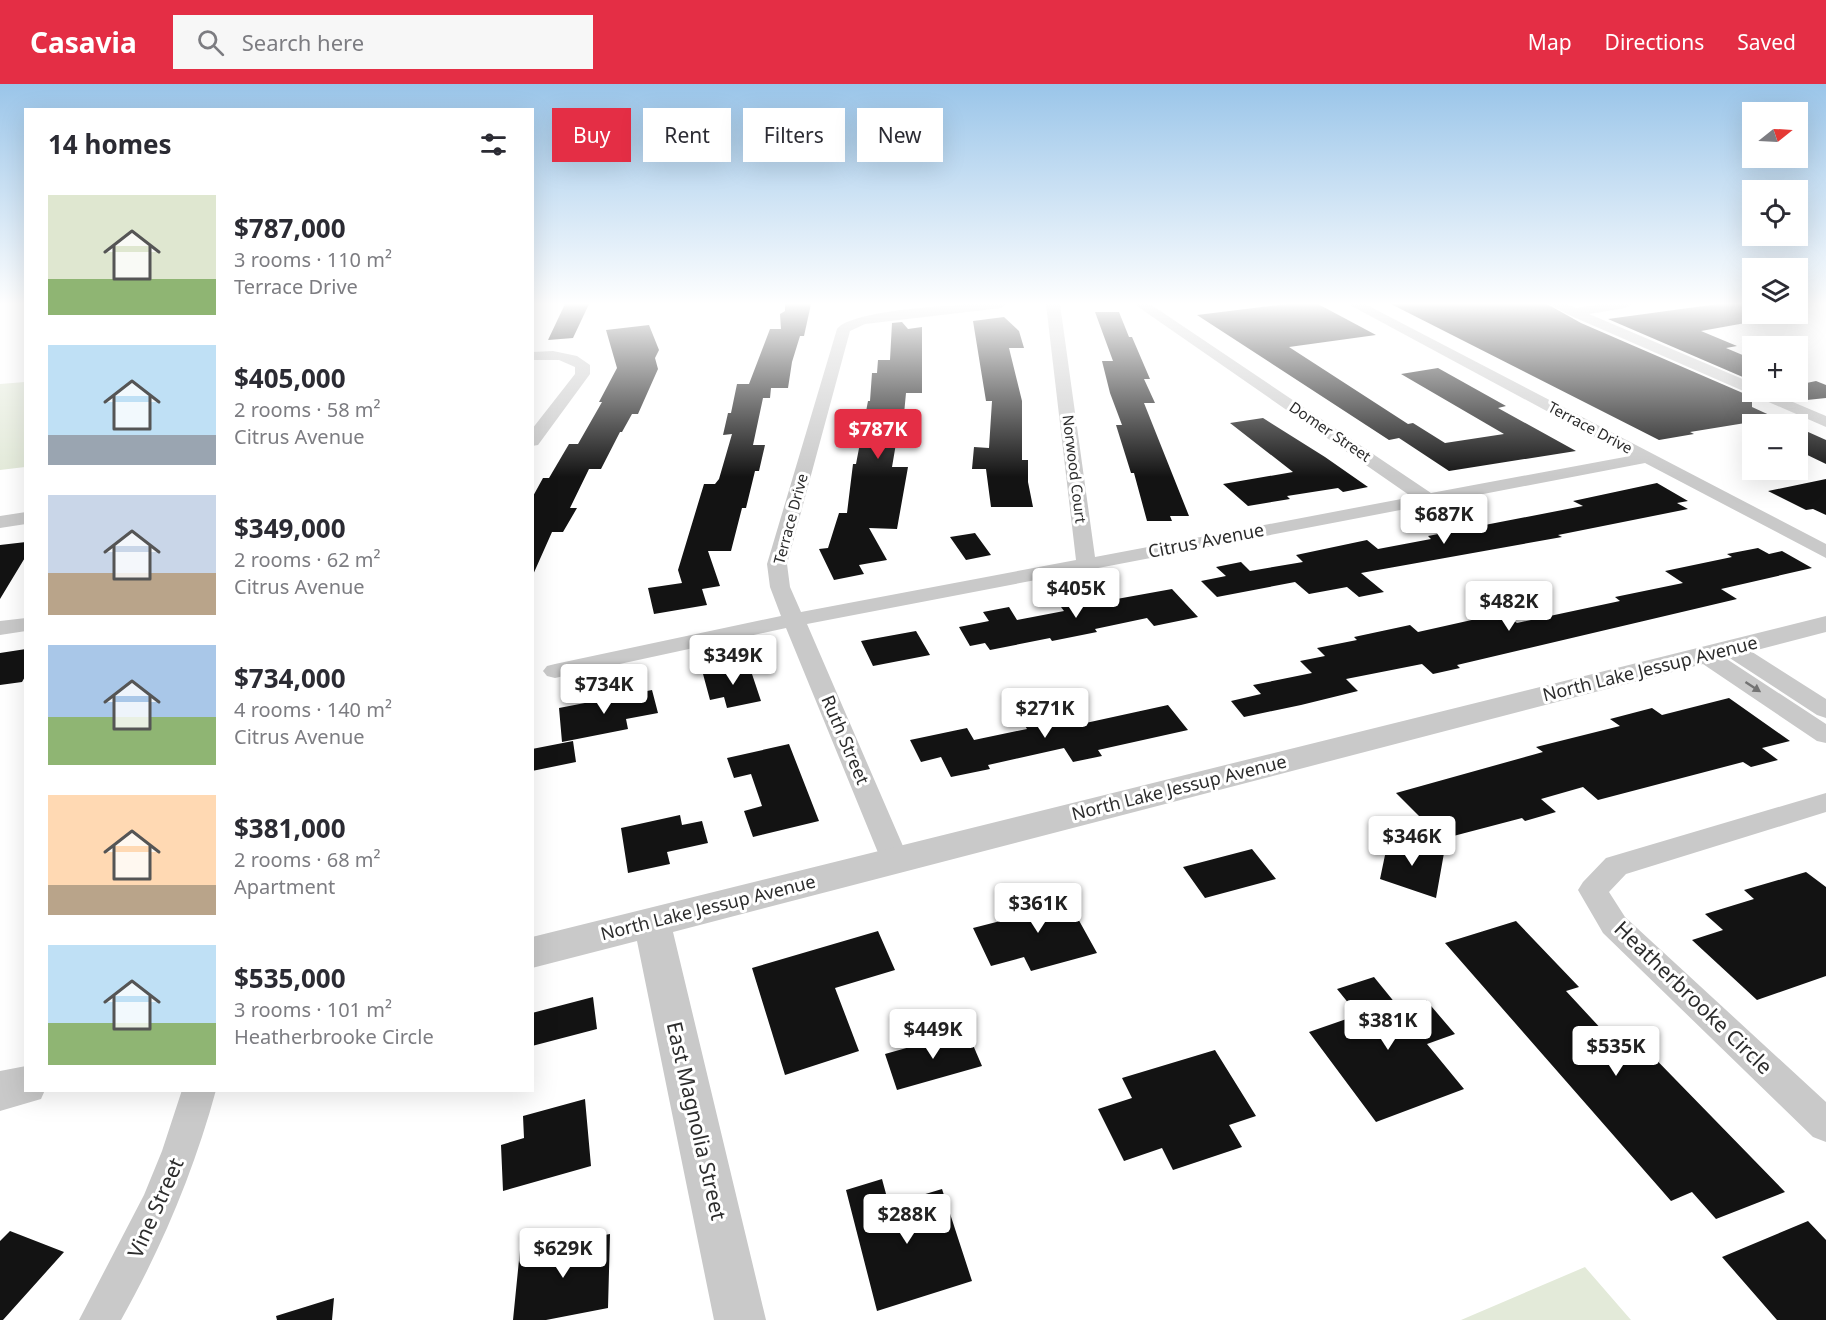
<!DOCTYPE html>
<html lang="en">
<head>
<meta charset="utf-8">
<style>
	:root { --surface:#fff; --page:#f7f7f7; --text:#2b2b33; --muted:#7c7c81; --accent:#e42e45 }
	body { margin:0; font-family:"Noto Sans",sans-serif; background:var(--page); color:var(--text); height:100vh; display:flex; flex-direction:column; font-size:22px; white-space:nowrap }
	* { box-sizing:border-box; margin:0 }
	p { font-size:20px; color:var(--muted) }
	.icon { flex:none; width:33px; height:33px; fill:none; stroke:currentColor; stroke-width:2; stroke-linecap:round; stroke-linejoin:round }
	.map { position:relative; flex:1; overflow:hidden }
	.details { position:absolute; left:24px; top:24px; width:510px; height:984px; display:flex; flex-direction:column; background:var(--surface); border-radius:0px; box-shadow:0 6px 24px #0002 }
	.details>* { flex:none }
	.top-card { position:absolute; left:552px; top:24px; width:570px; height:54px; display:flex; gap:12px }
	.needle { width:39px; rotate:72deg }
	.controls { position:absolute; left:1742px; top:18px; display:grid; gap:12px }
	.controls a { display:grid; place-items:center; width:66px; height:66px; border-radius:0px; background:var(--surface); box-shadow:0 6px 24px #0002; font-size:30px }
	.price { position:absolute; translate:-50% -51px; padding:0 14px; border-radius:6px; background:#fff; color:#222; font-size:20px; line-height:39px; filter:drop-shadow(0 2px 3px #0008) }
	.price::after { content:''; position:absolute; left:50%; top:36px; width:18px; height:14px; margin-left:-9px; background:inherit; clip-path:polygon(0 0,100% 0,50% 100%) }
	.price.selected { background:var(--accent); color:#fff }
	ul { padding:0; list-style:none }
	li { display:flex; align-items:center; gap:18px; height:150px; padding:0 24px }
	li span { display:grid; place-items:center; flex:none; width:168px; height:120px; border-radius:0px; color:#555 }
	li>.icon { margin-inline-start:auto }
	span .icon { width:72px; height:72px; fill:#fffc; stroke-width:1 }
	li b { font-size:26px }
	h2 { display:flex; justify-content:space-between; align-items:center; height:72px; padding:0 24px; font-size:26px }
	.tag { padding:0 21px; border-radius:0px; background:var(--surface); box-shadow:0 6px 24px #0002; font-size:21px; line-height:54px }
	.tag.selected { background:var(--accent); color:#fff }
	header { display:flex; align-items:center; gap:36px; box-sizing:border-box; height:84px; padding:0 30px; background:var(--accent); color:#fff }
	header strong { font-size:28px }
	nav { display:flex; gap:33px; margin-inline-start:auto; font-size:21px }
	.search { width:420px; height:54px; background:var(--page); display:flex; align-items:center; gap:15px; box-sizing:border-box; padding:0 21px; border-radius:0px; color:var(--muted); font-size:22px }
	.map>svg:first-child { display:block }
	.green { fill:#e3ead9 }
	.building { fill:#131313 }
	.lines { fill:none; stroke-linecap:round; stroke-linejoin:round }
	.minor { fill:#c9c9c9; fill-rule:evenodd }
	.tertiary { fill:#c9c9c9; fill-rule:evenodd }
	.oneway { fill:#737373 }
	.labels { text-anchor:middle; stroke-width:6; stroke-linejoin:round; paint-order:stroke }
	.far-street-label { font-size:15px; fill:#2c2c2c; stroke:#fff }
	.street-label { font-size:18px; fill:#2c2c2c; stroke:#fff }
	.near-street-label { font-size:21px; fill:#2c2c2c; stroke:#fff }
</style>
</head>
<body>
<header>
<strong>Casavia</strong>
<div class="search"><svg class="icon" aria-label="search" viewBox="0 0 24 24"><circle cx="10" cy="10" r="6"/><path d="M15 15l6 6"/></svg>Search here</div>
<nav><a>Map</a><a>Directions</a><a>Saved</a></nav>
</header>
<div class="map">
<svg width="1826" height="1236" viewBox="0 0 1826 1236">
	<rect width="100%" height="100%" fill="#fff"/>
	<path class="green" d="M25,298V383L0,386V300Z
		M1585,1183L1631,1236H1461Z"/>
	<path class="building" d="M565,220H589L573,254L548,256Z
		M785,220H811L804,252H800L792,278L788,304H771L770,314H763L753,361H765L759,387H755L746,424H742L731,467H708L720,502L702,505L707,521L654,530L648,504L682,499L678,486L704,400H715L719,395L732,350L723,351L728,329H731L737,300H749L770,245H781L780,230L785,227Z
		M1287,220H1318L1376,251L1289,263L1408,340L1413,339L1445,359L1504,350L1401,290L1438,284L1506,322L1498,324L1576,367L1449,387L1399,354L1389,356L1197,231Z
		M1391,220H1547L1581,239L1752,313V323L1776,334L1690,348L1694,350L1659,356Z
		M1718,220H1752V230H1796L1701,247L1737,262L1726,264L1752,275V297L1608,235Z
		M1095,228H1119L1129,253H1132L1150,295H1144L1155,319H1144L1189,432H1170L1172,437H1147L1134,389H1131L1116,341H1122L1110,309L1102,277H1113Z
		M1004,233L1019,247L1024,264H1009L1022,317V376H1028V398L1033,423H991L986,385H972L974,363L989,364L992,317H986L973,237Z
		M902,238L908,245L922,243V309H906L904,330H901L892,383H908L897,445L869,444L887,476L859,481L864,490L834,496L819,465L828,464L839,429H847L853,380H856L868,317H870L872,289H877L878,276H890L892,239Z
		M649,241L659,266L655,274L658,285L638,330H632L622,348H620L601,385H589L570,424H577L563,448H552L532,493V414L543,394H549L569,360H578L602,318H599L617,284L606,246Z
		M1816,297L1826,301V314L1797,317V301Z
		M1263,334L1325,373L1368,403L1343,408L1338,404L1287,412L1290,415L1248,422L1223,400L1293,388L1230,339Z
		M1797,343L1826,356V380L1797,366Z
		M1826,395V431L1813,425L1806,426L1768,407Z
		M1657,399L1688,417L1677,419L1688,425L1558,451L1562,453L1361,489L1384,508L1359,513L1347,503L1309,510L1295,498L1217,513L1201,497L1226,492L1216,483L1241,478L1250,487L1303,478L1296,471L1367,456L1378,465L1431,455L1428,452L1583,422L1573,417Z
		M975,449L991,471L966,476L950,453Z
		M26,458V472L0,515V461Z
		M1758,464L1769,470L1782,467L1812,484L1721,505L1737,515L1457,581L1460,584L1433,590L1422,580L1346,595L1358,607L1301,621L1244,633L1231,617L1261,610L1253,601L1312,589L1300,577L1325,572L1317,564L1357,556L1354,553L1410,541L1418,548L1503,529L1517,539L1620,517L1615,513L1683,499L1665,487L1732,473L1727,470Z
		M1172,505L1198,533L1154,542L1147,534L1095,545L1097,548L1052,557L1050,554L990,566L985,559L970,562L959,543L989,537L983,528L1009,523L1017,536L1064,527L1058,519L1085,514L1089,520Z
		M916,547L930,571L873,582L861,557Z
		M26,565V591L22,598L0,601V569Z
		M749,581L761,617L727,624L724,613L710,616L703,590Z
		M652,606L658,629L626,635L628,645L562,658L559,624Z
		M1729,614L1790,657L1762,664L1778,676L1751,683L1743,678L1598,716L1583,703L1541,715L1556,728L1525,737L1522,734L1442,755L1396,709L1543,668L1536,663L1620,642L1610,635L1652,624L1662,631Z
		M1044,620L1056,637L1076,633L1081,640L1168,621L1188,646L1098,666L1102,672L1073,678L1064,664L988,681L990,685L951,693L941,673L921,678L910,656L967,644L974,656L1027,645L1015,626Z
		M573,657L576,678L532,687V665Z
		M789,660L819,737L753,753L744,727L762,722L751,690L734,694L727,674Z
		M680,731L682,741L702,737L708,759L667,768L670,780L628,789L621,744Z
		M1389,752L1444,769L1436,814L1380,795Z
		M1252,765L1276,795L1205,814L1183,783Z
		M1806,788L1826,803V892L1757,916L1692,856L1723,846L1705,830L1754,815L1744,806Z
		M1061,804L1097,869L1031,887L1024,873L991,882L973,844L1032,829L1024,814Z
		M1516,837L1579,903L1566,907L1617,962L1636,955L1785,1108L1716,1135L1692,1108L1671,1117L1445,859Z
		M878,847L895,886L835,904L859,967L785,991L752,884Z
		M1374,893L1400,925L1426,916L1455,950L1427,960L1464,1005L1376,1038L1309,948L1358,931L1337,905Z
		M593,913L597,945L532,962V929Z
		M967,947L982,982L897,1006L885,970Z
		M1215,966L1256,1032L1229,1041L1242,1063L1173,1086L1162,1064L1124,1077L1098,1025L1132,1014L1122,994Z
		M585,1015L591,1082L503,1107L501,1061L524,1054L523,1032Z
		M882,1095L889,1121L942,1105L972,1197L877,1227L846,1106Z
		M1808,1137L1826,1156V1236H1777L1722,1173Z
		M10,1147L64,1168L3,1236H0V1157Z
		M610,1150L608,1224L546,1236H513L520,1166Z
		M334,1214L332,1236H277L276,1232Z"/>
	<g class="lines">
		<path class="minor" d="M967,220H1008L1001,224L865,240L850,247L787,480L790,503L801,528L1076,476L1046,220H1060L1095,473L1412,413L1134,220H1150L1431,409L1630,372L1348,220H1365L1826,460V474L1645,379L807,540L909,776L905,783L895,787L885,783L881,776L786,544L555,594L547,592L543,587L547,582L555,580L781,532L770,503L767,480L837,245C853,226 940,223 967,220Z
			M1549,220H1567L1576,224L1600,220H1632L1625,224L1589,230L1752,299V308H1769L1826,332V343L1569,231Z
			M553,267L577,272L590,281V290L538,361L532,362V345L575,290V283L559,276H532V268Z
			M26,428V440L0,444V432Z
			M26,534V547L0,551V537Z
			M1730,557L1738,559L1826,615V634L1817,631L1722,569L1719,564L1722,559Z
			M1705,564L1713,566L1826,640V659L1817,657L1697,576L1694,571L1697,566Z
			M1826,709V728L1626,790L1609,808L1625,833L1826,1018V1058L1813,1053L1603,849L1578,806L1583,798L1606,774Z
			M182,1006H216C194,1087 162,1163 121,1236H79L144,1111L162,1067Z"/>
		<path class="tertiary" d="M1826,532V548L673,848L766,1236H714L637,857L532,884V853Z
			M26,982V1006H45L41,1015L0,1027V987Z"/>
	</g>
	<defs><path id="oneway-solid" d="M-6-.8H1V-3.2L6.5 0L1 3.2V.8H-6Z" transform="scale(1.5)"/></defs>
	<use class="oneway" href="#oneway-solid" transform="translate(1753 603) rotate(33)"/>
	<linearGradient id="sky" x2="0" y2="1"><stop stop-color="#9ac5e9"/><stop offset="0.56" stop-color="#fff"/><stop offset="1" stop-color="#fff" stop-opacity="0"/></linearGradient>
	<rect width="1826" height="393" fill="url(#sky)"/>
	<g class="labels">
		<g class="far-street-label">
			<text transform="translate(1590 344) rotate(28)" y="5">Terrace Drive</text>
			<text transform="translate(1330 348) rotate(34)" y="5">Domer Street</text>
			<text transform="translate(1074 385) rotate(83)" y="5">Norwood Court</text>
			<text transform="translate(791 435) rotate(-75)" y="5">Terrace Drive</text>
		</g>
		<g class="street-label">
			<text transform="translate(1206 457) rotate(-11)" y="6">Citrus Avenue</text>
			<text transform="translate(1650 585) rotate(-14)" y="6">North Lake Jessup Avenue</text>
			<text transform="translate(845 656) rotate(67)" y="6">Ruth Street</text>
			<text transform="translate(1179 704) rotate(-14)" y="6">North Lake Jessup Avenue</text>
			<text transform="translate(708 824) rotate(-14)" y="6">North Lake Jessup Avenue</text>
		</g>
		<g class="near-street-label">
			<text transform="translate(1693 914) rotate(44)" y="7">Heatherbrooke Circle</text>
			<text transform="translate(696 1037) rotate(77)" y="7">East Magnolia Street</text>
			<text transform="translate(156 1124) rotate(-66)" y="7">Vine Street</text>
		</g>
	</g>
</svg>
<div class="controls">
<a><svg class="needle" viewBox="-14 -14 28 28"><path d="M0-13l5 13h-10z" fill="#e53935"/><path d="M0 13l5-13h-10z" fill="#7c7c81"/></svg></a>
<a><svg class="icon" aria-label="locate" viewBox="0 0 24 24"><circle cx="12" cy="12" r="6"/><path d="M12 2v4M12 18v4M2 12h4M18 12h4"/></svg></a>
<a><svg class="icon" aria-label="layers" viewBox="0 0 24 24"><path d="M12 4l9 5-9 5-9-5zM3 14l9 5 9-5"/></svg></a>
<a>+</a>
<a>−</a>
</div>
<b class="price selected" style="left:878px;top:376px">$787K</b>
<b class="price" style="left:1444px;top:461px">$687K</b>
<b class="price" style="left:1076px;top:535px">$405K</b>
<b class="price" style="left:1509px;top:548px">$482K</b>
<b class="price" style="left:733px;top:602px">$349K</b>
<b class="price" style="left:604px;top:631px">$734K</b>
<b class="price" style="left:1045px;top:655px">$271K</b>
<b class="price" style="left:1412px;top:783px">$346K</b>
<b class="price" style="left:1038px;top:850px">$361K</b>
<b class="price" style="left:1388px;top:967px">$381K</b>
<b class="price" style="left:933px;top:976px">$449K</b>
<b class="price" style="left:1616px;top:993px">$535K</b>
<b class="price" style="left:907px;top:1161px">$288K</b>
<b class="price" style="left:563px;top:1195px">$629K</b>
<div class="top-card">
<a class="tag selected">Buy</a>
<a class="tag">Rent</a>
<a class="tag">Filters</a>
<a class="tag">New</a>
</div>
<section class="details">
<h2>14 homes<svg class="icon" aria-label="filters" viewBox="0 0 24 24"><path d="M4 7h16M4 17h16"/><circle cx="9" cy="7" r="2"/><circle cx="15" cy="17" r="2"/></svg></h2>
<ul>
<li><span style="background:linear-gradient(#dfe7d0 70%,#8fb573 0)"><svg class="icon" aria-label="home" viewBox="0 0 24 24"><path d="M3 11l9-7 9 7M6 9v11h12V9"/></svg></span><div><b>$787,000</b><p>3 rooms · 110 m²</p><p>Terrace Drive</p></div></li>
<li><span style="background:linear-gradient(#bfe0f5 75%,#9aa5b1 0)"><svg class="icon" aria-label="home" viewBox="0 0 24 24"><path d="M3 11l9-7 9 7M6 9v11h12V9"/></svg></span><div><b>$405,000</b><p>2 rooms · 58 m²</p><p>Citrus Avenue</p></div></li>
<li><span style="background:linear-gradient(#c9d6e8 65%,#b9a48a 0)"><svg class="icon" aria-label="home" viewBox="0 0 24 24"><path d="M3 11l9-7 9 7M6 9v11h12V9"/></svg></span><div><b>$349,000</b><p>2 rooms · 62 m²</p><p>Citrus Avenue</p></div></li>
<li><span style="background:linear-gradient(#a9c7e8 60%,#8fb573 0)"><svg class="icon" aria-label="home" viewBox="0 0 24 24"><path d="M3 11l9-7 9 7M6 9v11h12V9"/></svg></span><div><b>$734,000</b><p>4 rooms · 140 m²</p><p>Citrus Avenue</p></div></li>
<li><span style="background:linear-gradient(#ffd9b3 75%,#b9a48a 0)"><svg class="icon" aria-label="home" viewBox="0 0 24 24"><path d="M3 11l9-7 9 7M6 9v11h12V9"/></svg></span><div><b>$381,000</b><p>2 rooms · 68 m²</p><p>Apartment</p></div></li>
<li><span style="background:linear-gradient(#bfe0f5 65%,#8fb573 0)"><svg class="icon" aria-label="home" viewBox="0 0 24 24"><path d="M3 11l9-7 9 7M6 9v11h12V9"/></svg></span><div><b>$535,000</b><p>3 rooms · 101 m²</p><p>Heatherbrooke Circle</p></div></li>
</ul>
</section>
</div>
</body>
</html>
